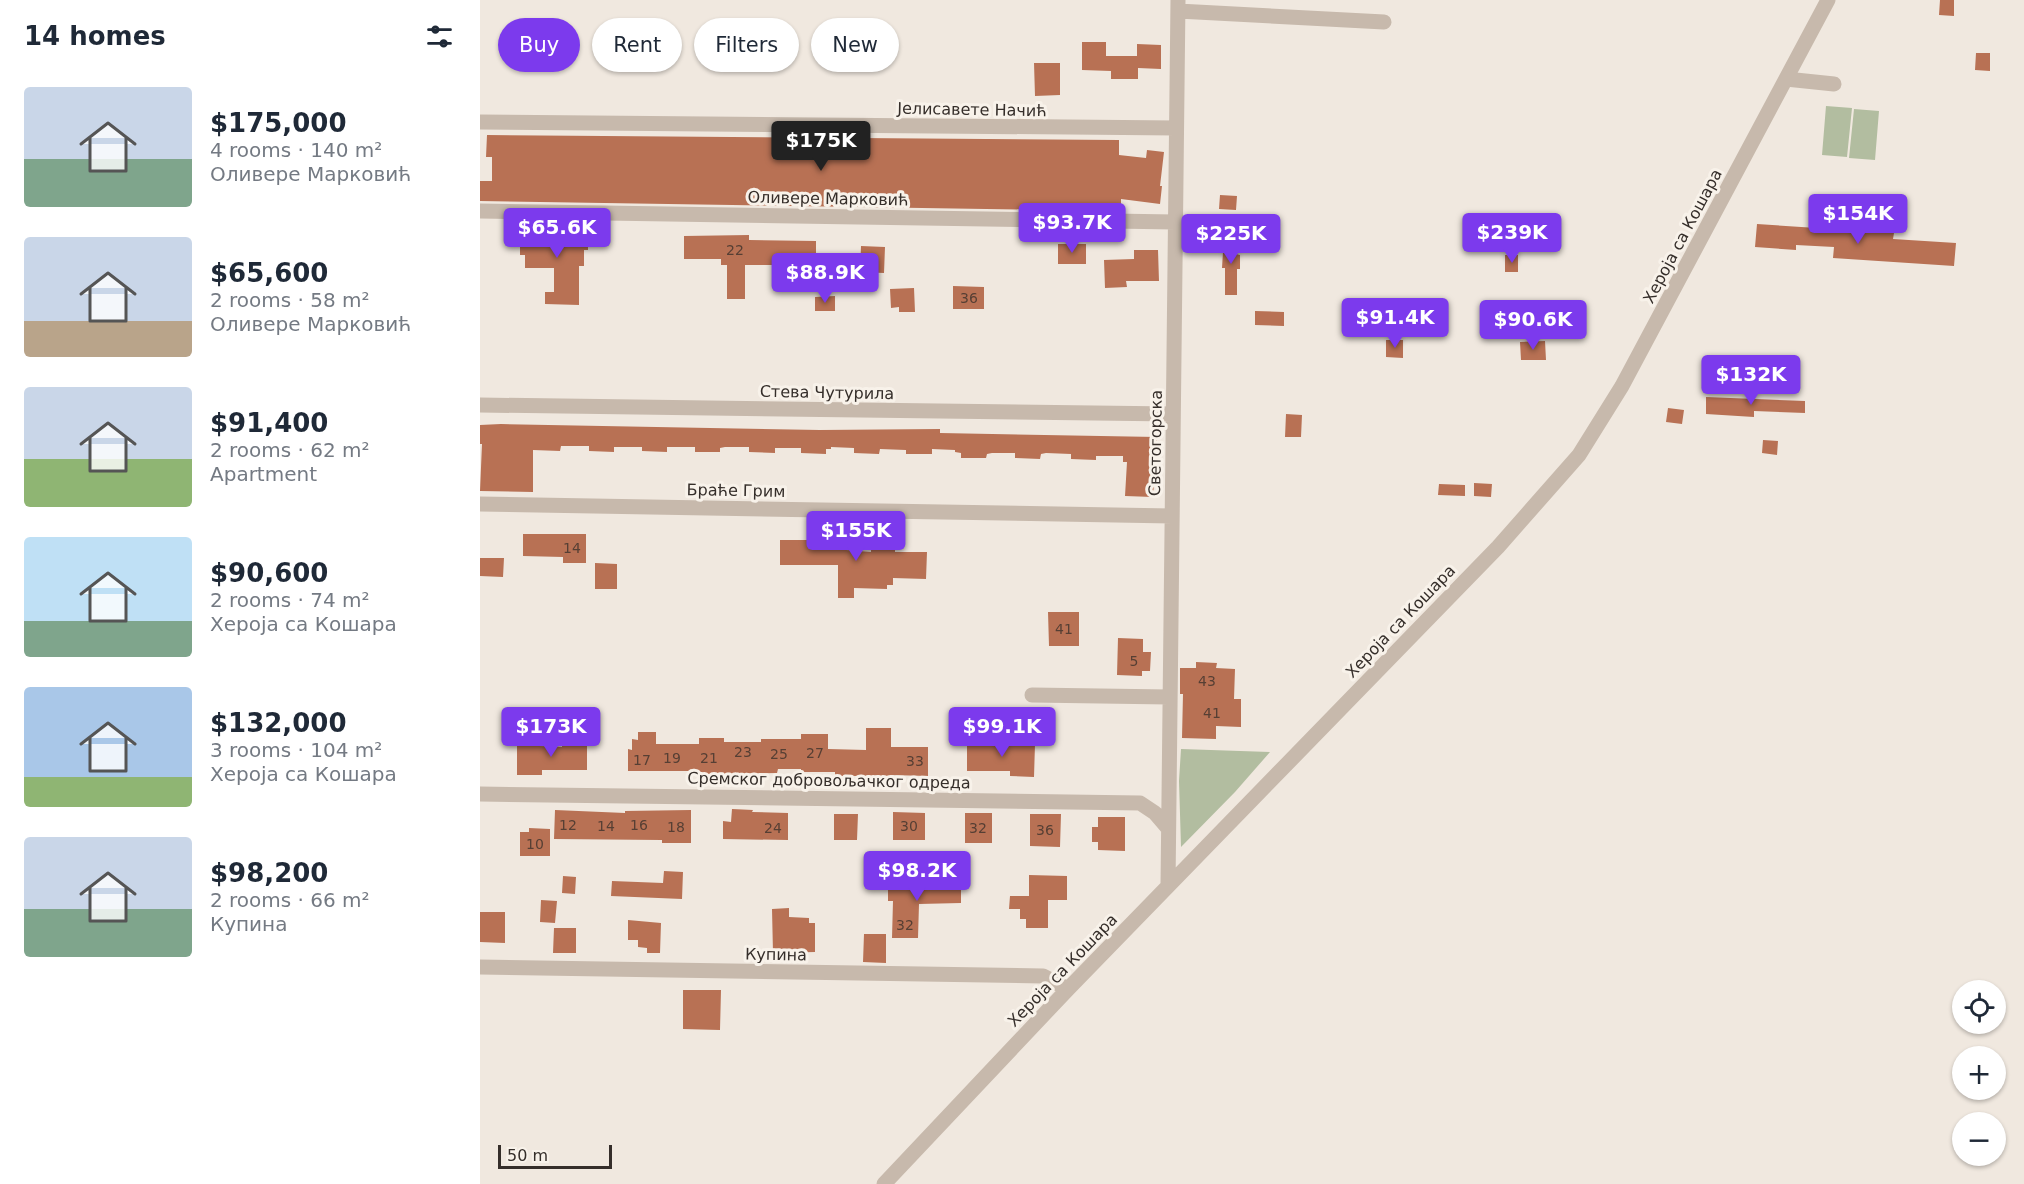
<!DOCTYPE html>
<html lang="en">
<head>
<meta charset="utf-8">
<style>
	:root { --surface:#fff; --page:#f2f2f3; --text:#1f2937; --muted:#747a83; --accent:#7c3aed }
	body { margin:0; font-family:"DejaVu Sans",sans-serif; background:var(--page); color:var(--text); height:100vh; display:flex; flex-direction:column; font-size:22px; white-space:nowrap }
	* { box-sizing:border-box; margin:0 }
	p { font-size:20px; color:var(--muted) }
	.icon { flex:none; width:33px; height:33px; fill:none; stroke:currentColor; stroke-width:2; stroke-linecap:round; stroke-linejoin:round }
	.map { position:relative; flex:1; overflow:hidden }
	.panel { display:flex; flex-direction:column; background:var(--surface); width:480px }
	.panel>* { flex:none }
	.guide { position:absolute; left:18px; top:18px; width:570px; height:54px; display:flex; gap:12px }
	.controls { position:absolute; left:1472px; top:980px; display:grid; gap:12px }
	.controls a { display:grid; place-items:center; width:54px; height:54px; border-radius:50%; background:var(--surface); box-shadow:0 2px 4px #0004; font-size:30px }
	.scale { position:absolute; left:18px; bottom:15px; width:114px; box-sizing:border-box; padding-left:6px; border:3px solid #352e2a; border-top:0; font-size:16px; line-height:21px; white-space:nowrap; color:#352e2a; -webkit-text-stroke:4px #f8f2ea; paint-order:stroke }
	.price { position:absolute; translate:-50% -51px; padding:0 14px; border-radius:6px; background:var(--accent); color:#fff; font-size:20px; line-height:39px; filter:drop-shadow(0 2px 3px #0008) }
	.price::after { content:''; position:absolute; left:50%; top:36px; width:18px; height:14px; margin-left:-9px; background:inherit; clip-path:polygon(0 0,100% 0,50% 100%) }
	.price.active { background:#222; color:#fff }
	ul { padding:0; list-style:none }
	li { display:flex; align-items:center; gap:18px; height:150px; padding:0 24px }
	li span { display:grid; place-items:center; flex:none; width:168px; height:120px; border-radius:6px; color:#555 }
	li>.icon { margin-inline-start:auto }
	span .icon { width:72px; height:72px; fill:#fffc; stroke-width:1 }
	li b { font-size:26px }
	h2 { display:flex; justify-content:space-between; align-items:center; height:72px; padding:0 24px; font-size:26px }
	.chip { padding:0 21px; border-radius:27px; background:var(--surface); box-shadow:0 2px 4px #0004; font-size:21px; line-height:54px }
	.chip.active { background:var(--accent); color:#fff }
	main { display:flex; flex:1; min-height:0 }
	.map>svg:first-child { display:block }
	.green { fill:#b2bda0 }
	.building { fill:#b87154 }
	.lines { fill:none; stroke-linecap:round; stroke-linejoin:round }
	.minor { stroke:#c7b9ac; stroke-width:15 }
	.labels { text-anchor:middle; stroke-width:6; stroke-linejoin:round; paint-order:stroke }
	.number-label { font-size:14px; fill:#563f34 }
	.street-label { font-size:16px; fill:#352e2a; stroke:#f8f2ea }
</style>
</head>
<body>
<main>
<section class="panel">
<h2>14 homes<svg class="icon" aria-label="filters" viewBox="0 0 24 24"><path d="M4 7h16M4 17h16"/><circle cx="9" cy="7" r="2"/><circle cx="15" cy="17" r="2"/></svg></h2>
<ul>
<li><span style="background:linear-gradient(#c9d6e8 60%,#7fa58c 0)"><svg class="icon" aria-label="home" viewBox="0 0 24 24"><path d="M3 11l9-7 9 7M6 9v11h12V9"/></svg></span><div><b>$175,000</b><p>4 rooms · 140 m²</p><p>Оливере Марковић</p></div></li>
<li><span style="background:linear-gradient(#c9d6e8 70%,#b9a48a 0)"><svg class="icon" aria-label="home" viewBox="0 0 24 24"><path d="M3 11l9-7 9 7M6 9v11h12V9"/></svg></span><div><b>$65,600</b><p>2 rooms · 58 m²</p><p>Оливере Марковић</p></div></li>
<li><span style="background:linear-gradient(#c9d6e8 60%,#8fb573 0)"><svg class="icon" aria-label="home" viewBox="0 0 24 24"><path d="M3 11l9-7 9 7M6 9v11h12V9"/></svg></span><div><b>$91,400</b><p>2 rooms · 62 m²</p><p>Apartment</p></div></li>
<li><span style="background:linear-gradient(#bfe0f5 70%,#7fa58c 0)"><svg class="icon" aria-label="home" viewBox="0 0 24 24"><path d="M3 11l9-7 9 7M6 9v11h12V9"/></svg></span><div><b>$90,600</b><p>2 rooms · 74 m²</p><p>Хероја са Кошара</p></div></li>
<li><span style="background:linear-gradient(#a9c7e8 75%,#8fb573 0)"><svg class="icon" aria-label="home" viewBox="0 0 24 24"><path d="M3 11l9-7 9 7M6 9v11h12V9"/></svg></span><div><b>$132,000</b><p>3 rooms · 104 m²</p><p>Хероја са Кошара</p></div></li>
<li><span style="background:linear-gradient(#c9d6e8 60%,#7fa58c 0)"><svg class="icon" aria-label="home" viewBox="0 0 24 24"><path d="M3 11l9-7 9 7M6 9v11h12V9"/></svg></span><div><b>$98,200</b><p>2 rooms · 66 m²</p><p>Купина</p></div></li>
</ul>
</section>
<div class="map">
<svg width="1544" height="1184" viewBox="0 0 1544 1184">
	<rect width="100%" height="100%" fill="#f0e8df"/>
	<path class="green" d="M1346,106L1372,108L1367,157L1342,155Z
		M1374,109L1399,111L1395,160L1369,158Z
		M701,749L790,752L755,792L701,847L699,781Z"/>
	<path class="building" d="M1460,0H1474V16L1459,15Z
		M602,42H626V56H657V44L681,45V69L658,68V79H631V71L602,70Z
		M1496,53H1510V71L1495,70Z
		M554,63H580V95L555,96Z
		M7,135L639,140V155L666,158L667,150L684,152L680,186H682L680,204L641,199V211L0,201V181H12V157H6Z
		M740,195L757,196L756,210L739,209Z
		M1277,224L1414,233L1413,239L1476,243L1474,266L1353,258L1354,247L1316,245V250L1275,247Z
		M108,228V250H104V266H99V305L65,304V292H74V268H45V255H40V246H38V230Z
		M269,235V240L336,241V265H265V299H247V265H241V259H204V236Z
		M744,236H757L756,254L760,255V269H757V295H745V268H742Z
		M578,244H606V264H578Z
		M381,246L405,247L404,273L380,272Z
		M654,250H678L679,281H646L647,287L625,288L624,260L654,259Z
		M1025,255H1038V272H1025Z
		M473,286L504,287V309H473Z
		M434,288L435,312H419V307L411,308L410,289Z
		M355,296V311H335V297Z
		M775,311L804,312V326L775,325Z
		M906,340H923V358L906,357Z
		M1065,341L1066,360H1041L1040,342Z
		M1226,397L1325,401V413L1274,411V417L1226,414Z
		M1188,408L1204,410L1202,424L1186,422Z
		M806,414L822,415L821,437H805Z
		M21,424L340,430L460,429V433L677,437L673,497L645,496L647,462H643V456H616V460L591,459V454L566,453L561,454L560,459L535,458V453H512L507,454L506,458H481V453L475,452V450L452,449V454H426V450L400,449L399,454L374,453V448L351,447V449H346V454L321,453V448H295V453L269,452V447H245L240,448V452H215V447H187V452L162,451V447H134V452L109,451V446H81L80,451L53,450V492L0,491L2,444H0V425Z
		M1283,440L1298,441L1297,455L1282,453Z
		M994,483L1012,484L1011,497L994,496Z
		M959,484L985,485V496L958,495Z
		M43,534H106V563H83V557L43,556Z
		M337,536H362V544H366V550L391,552V540H415V552H447L446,579L413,578V585H407V589L374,588V598H358V565H300V540H337Z
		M0,558H24L23,577L0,576Z
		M115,563L137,564V589H115Z
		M568,612H599V646H569Z
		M638,638L663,639V652H671L670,671H662V676L637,675Z
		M716,662L737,663L736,668L755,669L754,699H761V727L736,726V739L702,738L703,694H700V668H716Z
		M386,728H411V747H448V776L411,775V779L390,778V776H355V772H321V769H298L297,773L243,774V779L218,778V771H148V749L152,750V739L158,740V732H176V744H219V738H244V742H281V739H321V734H348V749L386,750Z
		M487,741L555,744L554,777L530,776V771H487Z
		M82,743H107V770H62V775H37V745L82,747Z
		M252,809L273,810L272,812L308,813V840L243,839V821L251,822Z
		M75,810L145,813V811L211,810V843H182V840L74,839Z
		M413,812L445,813V840H413Z
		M485,813H512V843H485Z
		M354,814H378L377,840H354Z
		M550,814H581L580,847L550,846Z
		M618,817H645V851L618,850V842H612V827H618Z
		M49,828L70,829V856H40V832H49Z
		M426,868H443V886L481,885V903L439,904L438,938H412L413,901H408V887H426Z
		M184,871L203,872L202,899L131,896L132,881L183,883Z
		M549,875L587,876V900H568V928H546V919H540V909H529L530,896H549Z
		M83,876L96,877L95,894L82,893Z
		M61,900L77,901L75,923L60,922Z
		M309,908V917L329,918V923H335V952L293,953L292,909Z
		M0,912H25V943L0,942Z
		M148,920L181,923L180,953H167V948L158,947V940H148Z
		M74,928H96V953H73Z
		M384,934H406V963L383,962Z
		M203,990H241L240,1030L203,1029Z"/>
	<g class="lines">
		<path class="minor" d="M698,11L904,22
			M1306,79L1354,84
			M0,122L696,128
			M0,211L695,222
			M0,405L693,414
			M0,504L692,516
			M552,695L689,697
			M0,794L660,803L675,813L687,827
			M688,886L698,0
			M0,967L563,976L588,989
			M404,1184L588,989L1018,547L1099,455L1142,386L1348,0"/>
	</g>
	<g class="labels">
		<g class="number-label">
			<text x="255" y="255">22</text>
			<text x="489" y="303">36</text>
			<text x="92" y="553">14</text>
			<text x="584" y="634">41</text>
			<text x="654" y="666">5</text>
			<text x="727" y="686">43</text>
			<text x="732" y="718">41</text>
			<text x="263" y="757">23</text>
			<text x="335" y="758">27</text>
			<text x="299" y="759">25</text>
			<text x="192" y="763">19</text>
			<text x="229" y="763">21</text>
			<text x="162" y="765">17</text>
			<text x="435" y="766">33</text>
			<text x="88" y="830">12</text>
			<text x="159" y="830">16</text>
			<text x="126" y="831">14</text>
			<text x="429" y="831">30</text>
			<text x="196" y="832">18</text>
			<text x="293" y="833">24</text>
			<text x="498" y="833">32</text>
			<text x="565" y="835">36</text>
			<text x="55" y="849">10</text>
			<text x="425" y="930">32</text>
		</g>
		<g class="street-label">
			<text transform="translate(492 109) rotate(1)" y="6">Јелисавете Начић</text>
			<text transform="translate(348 198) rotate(1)" y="6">Оливере Марковић</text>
			<text transform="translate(1202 236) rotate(-62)" y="6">Хероја са Кошара</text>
			<text transform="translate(347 392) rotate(1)" y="6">Стева Чутурила</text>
			<text transform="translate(675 443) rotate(-89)" y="6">Светогорска</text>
			<text transform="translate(256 490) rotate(1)" y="6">Браће Грим</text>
			<text transform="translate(920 621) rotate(-46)" y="6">Хероја са Кошара</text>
			<text transform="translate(349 780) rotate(1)" y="6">Сремског добровољачког одреда</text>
			<text transform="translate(296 954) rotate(1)" y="6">Купина</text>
			<text transform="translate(582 970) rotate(-46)" y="6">Хероја са Кошара</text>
		</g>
	</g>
</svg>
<div class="controls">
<a><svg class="icon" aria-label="locate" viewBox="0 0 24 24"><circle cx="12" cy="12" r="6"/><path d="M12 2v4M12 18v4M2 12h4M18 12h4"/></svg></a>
<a>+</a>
<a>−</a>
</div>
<div class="scale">50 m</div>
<b class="price active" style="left:341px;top:172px">$175K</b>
<b class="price" style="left:1378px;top:245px">$154K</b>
<b class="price" style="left:592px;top:254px">$93.7K</b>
<b class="price" style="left:77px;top:259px">$65.6K</b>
<b class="price" style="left:1032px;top:264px">$239K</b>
<b class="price" style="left:751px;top:265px">$225K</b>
<b class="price" style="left:345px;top:304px">$88.9K</b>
<b class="price" style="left:915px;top:349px">$91.4K</b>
<b class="price" style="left:1053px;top:351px">$90.6K</b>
<b class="price" style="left:1271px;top:406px">$132K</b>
<b class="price" style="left:376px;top:562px">$155K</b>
<b class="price" style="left:71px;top:758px">$173K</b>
<b class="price" style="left:522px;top:758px">$99.1K</b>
<b class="price" style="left:437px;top:902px">$98.2K</b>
<div class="guide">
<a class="chip active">Buy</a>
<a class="chip">Rent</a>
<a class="chip">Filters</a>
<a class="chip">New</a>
</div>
</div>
</main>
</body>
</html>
